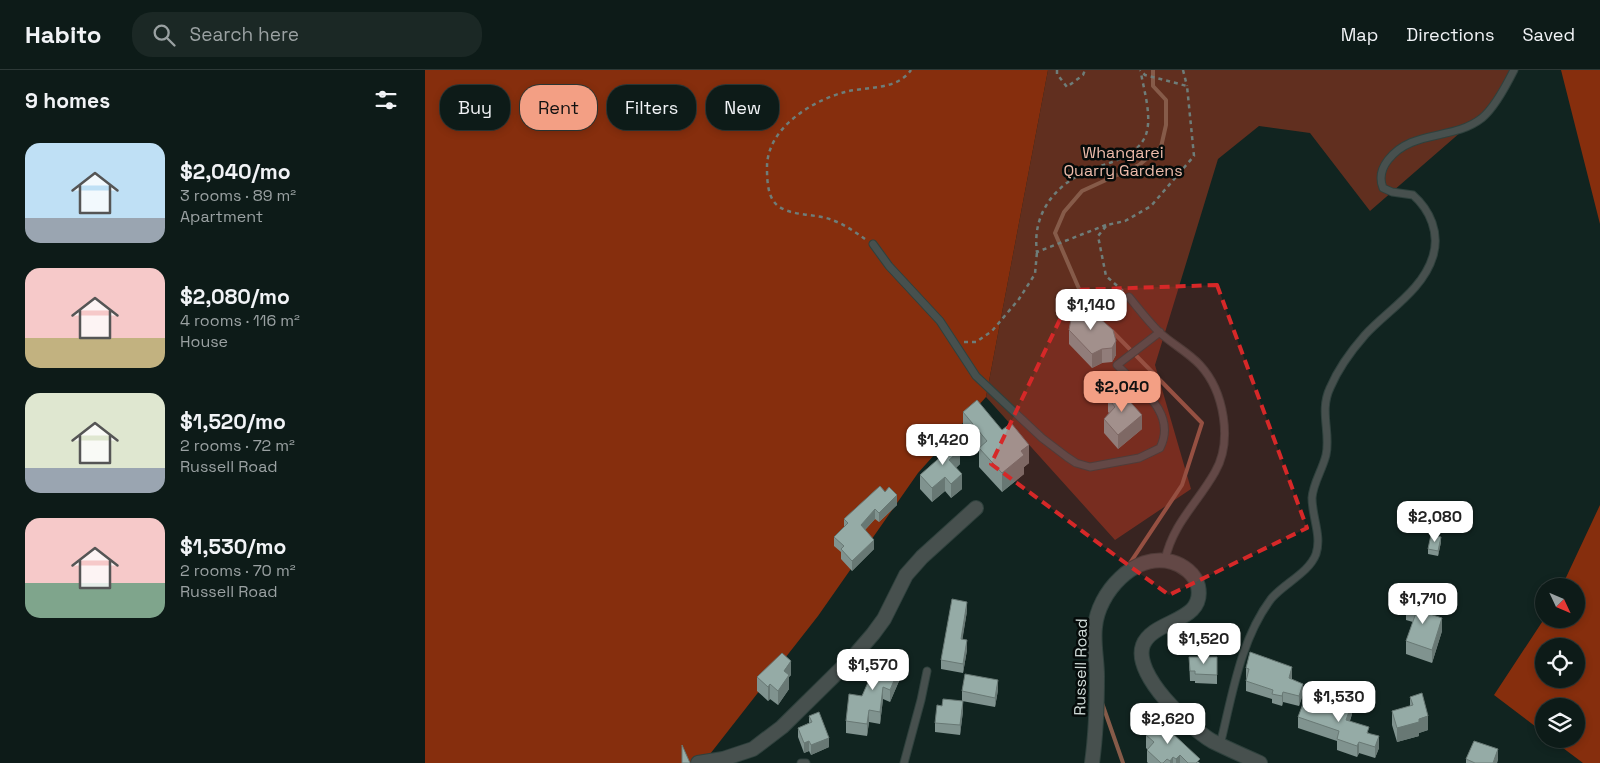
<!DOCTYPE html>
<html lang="en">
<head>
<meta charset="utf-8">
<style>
	:root { --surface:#0d1b18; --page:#1b2825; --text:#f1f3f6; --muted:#9aa1a2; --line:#2d3937; --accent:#f39f84 }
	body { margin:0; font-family:"Space Grotesk",sans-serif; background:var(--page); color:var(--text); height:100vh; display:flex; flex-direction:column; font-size:19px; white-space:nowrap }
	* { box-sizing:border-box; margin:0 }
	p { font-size:16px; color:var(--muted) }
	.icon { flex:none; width:28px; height:28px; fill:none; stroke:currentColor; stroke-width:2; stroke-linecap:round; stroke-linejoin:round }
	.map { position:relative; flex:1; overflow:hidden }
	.details { display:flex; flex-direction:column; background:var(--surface); width:425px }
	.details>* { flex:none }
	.guide { position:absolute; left:15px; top:15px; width:475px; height:45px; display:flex; gap:10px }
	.needle { width:32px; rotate:134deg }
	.fabs { position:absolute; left:1110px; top:508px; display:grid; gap:10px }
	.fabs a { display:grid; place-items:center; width:50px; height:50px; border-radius:50%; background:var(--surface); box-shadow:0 2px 8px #0003,0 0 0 1px var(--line); font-size:25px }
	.price { position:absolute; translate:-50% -42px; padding:0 11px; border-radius:10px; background:#fff; color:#222; font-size:16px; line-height:32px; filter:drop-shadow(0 1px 2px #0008) }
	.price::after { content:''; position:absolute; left:50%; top:30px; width:15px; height:11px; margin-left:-8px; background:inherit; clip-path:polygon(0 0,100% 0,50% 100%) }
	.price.active { background:var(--accent); color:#111 }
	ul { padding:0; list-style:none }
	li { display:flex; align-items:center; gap:15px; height:125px; padding:0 25px }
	li span { display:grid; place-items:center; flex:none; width:140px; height:100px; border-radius:15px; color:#555 }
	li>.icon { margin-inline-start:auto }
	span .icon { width:60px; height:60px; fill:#fffc; stroke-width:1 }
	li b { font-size:21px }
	h2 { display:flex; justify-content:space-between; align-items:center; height:60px; padding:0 25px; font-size:21px }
	.pill { padding:0 18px; border-radius:20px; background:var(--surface); box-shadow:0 2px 8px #0003,0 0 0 1px var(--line); font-size:18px; line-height:45px }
	.pill.active { background:var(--accent); color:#111 }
	header { display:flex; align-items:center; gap:30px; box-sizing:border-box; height:70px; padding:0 25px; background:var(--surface); border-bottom:1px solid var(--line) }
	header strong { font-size:24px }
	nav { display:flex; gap:28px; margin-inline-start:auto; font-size:18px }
	.search { width:350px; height:45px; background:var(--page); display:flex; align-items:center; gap:12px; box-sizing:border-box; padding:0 18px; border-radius:20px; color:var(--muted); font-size:19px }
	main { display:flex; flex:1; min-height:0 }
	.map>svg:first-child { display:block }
	.green { fill:#612f1f }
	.forest { fill:#862e0d; fill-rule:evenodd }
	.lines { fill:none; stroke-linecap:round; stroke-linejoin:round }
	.stream { stroke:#865b49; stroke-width:4 }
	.lane-casing { stroke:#2f413d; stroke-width:9 }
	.street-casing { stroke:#2f413d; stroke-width:16 }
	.path { stroke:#6e7d79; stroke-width:2.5; stroke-dasharray:4 4; stroke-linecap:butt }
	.lane { stroke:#47504e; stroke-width:7 }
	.street { stroke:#47504e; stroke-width:14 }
	.wall { fill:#80938f }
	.shaded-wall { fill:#687874 }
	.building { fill:#95aba6; stroke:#687874 }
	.marked { fill:#d62828; fill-opacity:0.2; stroke:#d62828; stroke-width:4; stroke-dasharray:10 6; stroke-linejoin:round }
	.labels { text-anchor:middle; stroke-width:5; stroke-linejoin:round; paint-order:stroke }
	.park-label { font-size:16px; fill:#eebcab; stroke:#050b0a }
	.street-label { font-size:16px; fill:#cfdad7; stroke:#050b0a }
</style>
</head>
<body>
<header>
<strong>Habito</strong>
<div class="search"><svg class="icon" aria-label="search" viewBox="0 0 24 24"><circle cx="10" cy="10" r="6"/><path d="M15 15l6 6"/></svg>Search here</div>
<nav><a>Map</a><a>Directions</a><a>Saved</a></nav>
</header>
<main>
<section class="details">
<h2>9 homes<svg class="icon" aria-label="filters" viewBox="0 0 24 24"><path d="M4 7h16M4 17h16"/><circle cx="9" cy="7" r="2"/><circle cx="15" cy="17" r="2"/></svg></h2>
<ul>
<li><span style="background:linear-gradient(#bfe0f5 75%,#9aa5b1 0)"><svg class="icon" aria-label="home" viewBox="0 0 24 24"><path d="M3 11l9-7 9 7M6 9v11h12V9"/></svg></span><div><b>$2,040/mo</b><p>3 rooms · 89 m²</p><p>Apartment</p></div></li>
<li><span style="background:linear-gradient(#f6c9c9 70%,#c2b280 0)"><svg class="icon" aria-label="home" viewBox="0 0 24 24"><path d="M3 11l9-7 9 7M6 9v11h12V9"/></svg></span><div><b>$2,080/mo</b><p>4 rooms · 116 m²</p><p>House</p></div></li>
<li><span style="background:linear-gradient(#dfe7d0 75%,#9aa5b1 0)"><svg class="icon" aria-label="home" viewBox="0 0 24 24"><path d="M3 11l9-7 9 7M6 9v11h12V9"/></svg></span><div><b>$1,520/mo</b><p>2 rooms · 72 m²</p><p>Russell Road</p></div></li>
<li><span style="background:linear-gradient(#f6c9c9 65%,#7fa58c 0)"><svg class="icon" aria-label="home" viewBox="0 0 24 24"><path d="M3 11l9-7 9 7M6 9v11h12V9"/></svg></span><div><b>$1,530/mo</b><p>2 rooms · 70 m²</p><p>Russell Road</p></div></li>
</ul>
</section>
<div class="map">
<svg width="1175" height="693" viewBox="0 0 1175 693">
	<rect width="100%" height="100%" fill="#112420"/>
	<path class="green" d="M623,0H1088L1067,35L945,141L885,63L834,56L793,89L730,295L766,419L690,470L561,327Z"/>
	<path class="forest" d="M0,0H623L561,327L493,403L393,546L278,693H0Z
		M1136,0H1175V154Z
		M1175,435V693H1158L1126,669H1151V636H1119V663L1069,625L1119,549H1151V516H1137ZM1151,576V609H1119V576Z"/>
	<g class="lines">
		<path class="stream" d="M668,242L661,235L630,163L639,142L657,121L714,95L736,77L741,55V30L728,16V0
			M687,261L777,353L757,415L703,496
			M677,633L698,693"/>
		<defs>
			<path id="lane" d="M448,174L464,196L515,251L551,306L617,368L642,387L651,393L665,397L714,388L735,378C753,342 713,317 692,295L735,262
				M704,227C714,239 723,251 734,262C747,274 763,282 775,295C799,321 808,371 790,402C772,434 748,453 740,490
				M795,675C807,627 815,570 846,529C858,514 884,503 891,484C897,466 887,447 887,428C888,413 897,401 901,385C906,363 894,341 905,318C913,299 926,281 940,265C963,240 998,220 1008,186C1015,163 1005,140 988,125L967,122L958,118C954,108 956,99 963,90C987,59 1028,71 1057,48C1068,39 1082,14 1089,0
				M376,693H381
				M479,693L496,630L502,601"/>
			<path id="street" d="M273,693L298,689L328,679L357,657L429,586L448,564L459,549L481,505L497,487L551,438
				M667,693C671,664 672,636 672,606C672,590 668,573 670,557C673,523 709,482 747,492C758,495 770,504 773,516C781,553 728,549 718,575C707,604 764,657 787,671C803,679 819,686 835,693"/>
		</defs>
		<use href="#lane" class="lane-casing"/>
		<use href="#street" class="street-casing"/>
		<path class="path" d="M632,0V4L642,17L658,5L660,0
			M758,0L762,16
			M681,155L612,182C607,147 627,118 658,103C678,93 709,90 720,67C728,49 719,21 716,3
			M440,169C430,162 419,154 407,150C391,143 362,147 350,133C342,124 342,107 342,96C343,58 386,31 420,22C442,16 471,21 486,0
			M698,221L681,206L673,166L682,155L700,151L726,136L769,86L762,16L720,5L715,0
			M539,272H551L567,261L594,229L610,204L612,182"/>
		<use href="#lane" class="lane"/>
		<use href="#street" class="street"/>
	</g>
	<path class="wall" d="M644,260H688L691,285L687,292L677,293L667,298L644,274Z
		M683,328L717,359L693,379L679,363V349L684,343L683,342Z
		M538,342L577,360L604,393L599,397V404L577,422L554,397V379L538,360Z
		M513,378L535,394L531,398L537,419L526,428L520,421L507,432L495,419V405L513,389Z
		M455,416L472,435L454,452L450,449L440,460L449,479L427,501L416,489V482L409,476V467L419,457V449Z
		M1016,472L1013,486L1003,484V479Z
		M981,537L1000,542L1017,561L1007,593L981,584V571L988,552L981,550Z
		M542,541L537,570L542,580L538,603L516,599V590Z
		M764,587H792V614L770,613V611H765Z
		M821,598L867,607V609L878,624L874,636L858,632L857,636L847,633V629L821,621V611L822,608H821Z
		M477,604L465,632L458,629L455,654L444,652L442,666L421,663V651L437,626Z
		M366,605L364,607V619L353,635L345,629L343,631L332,621V607Z
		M573,620L570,637L537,631V621Z
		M985,627L1003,660L994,663V666L972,672L967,655V641L985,636Z
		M898,638L927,644L925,651L944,663L954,678L950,688L934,683L932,687L912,680V671L873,658V647Z
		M538,641L535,665L510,662V653Z
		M384,646L404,677L386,685L384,681L379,683L373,667V658L384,653Z
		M724,655L775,693H723L722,692V679L721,678V665L724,661Z
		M1041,689H1073L1072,693H1041Z"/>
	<path class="shaded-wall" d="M691,271V285L687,292V278Z
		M677,279V293L667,298V284Z
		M717,345V359L693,379V365Z
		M604,375V393L599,397V404L577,422V403L596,381Z
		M535,380V394L524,404V390Z
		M537,404V419L526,428V414Z
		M520,407V421L507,432V418Z
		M472,425V435L454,452V443Z
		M450,439V449L436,464V455Z
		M1016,467V472L1013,486V481Z
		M449,470V479L427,501V491Z
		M1000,529V542L996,541Z
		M542,532V541L536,579V569Z
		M1017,548V561L1007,593V580Z
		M542,570V580L538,603V594Z
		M366,591V605L364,607V619L353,635V621L359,601Z
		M477,592V604L465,632V620Z
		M867,597V607L864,617V608Z
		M573,610V620L570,637V628Z
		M345,614V629L343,631V617Z
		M878,614V624L874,636V626Z
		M458,617V629L455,654V642Z
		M858,622V632L857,636V626Z
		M538,631V641L535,665V655Z
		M927,633V644L921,661V650Z
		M444,640V652L442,666V654Z
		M1003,646V660L994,663V666L972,672V658L994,649Z
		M954,666V678L950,688V677Z
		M404,668V677L386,685V675Z
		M384,671V681L379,683V673Z
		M934,672V683L932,687V676Z
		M1073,679V689L1072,693H1068Z
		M755,685V693H751V689Z
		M748,687V693H745V691Z"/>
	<path class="building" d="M663,238L688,260L691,271L687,278L677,279L667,284L644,260L648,239Z
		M691,321L696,327L699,325L717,345L693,365L679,349L690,337L683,328Z
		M552,330L577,360L586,353L604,375L596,381L599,385L577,403L554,378L562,371L538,342Z
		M524,368L535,380L524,390L537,404L526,414L520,407L507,418L495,405L519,384L513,378Z
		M455,416L460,422L464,417L472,425L454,443L450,439L436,455L449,470L427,491L416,479L419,476L409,467L423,453L419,449Z
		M1006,465L1016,467L1013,481L1003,479Z
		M984,524L1000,529L996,541L1017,548L1007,580L981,571L992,540L981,537Z
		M527,529L542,532L536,569L542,570L538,594L516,590Z
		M825,582L867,597L864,608L878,614L874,626L858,622L857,626L847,624L848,620L821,611L824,599L821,598Z
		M357,583L366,591L359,601L364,605L353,621L345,614L343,617L332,607Z
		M460,585L477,592L465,620L458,617L455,642L444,640L442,654L421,651L424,624L437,626L452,592L456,594Z
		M764,587H792V605L770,604V601H765Z
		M540,604L573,610L570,628L537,621Z
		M997,623L1003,646L994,649V652L972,658L967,641L988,635L985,627Z
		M518,629L538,631L535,655L510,653L512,635L517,636Z
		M918,630L927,633L921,650L944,657L942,663L954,666L950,677L934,672L932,676L912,669L914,661L873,647L879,631L898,638L899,634L914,640Z
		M394,642L404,668L386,675L384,671L379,673L373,658L387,652L384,646Z
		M731,648L775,689L771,693H763L755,685L751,689L748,687L745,691L742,689L738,693H736L722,680L729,672L721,665L727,658L724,655Z
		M1049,671L1073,679L1068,693H1050L1041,689Z
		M257,675L265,693H257Z"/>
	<path class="marked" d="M792,215L882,458L744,525L566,394L649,220Z"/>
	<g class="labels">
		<g class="park-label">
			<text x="698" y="88">Whangarei<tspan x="698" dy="18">Quarry Gardens</tspan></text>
		</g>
		<g class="street-label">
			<text transform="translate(655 597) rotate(-89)" y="6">Russell Road</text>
		</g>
	</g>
</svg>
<div class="fabs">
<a><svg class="needle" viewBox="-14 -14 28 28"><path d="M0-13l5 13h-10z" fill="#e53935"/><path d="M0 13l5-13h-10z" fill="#9aa1a2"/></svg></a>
<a><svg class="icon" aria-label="locate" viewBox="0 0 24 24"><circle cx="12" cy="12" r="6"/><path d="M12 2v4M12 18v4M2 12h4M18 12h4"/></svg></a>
<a><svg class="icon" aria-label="layers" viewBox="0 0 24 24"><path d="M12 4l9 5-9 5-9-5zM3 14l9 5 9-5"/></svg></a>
</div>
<b class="price" style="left:666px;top:261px">$1,140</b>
<b class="price active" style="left:697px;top:343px">$2,040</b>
<b class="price" style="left:518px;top:396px">$1,420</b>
<b class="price" style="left:1010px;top:473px">$2,080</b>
<b class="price" style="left:998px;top:555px">$1,710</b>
<b class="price" style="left:779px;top:595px">$1,520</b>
<b class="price" style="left:448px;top:621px">$1,570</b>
<b class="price" style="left:914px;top:653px">$1,530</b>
<b class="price" style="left:743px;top:675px">$2,620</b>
<div class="guide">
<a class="pill">Buy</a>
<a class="pill active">Rent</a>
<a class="pill">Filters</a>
<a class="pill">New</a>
</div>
</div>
</main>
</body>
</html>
